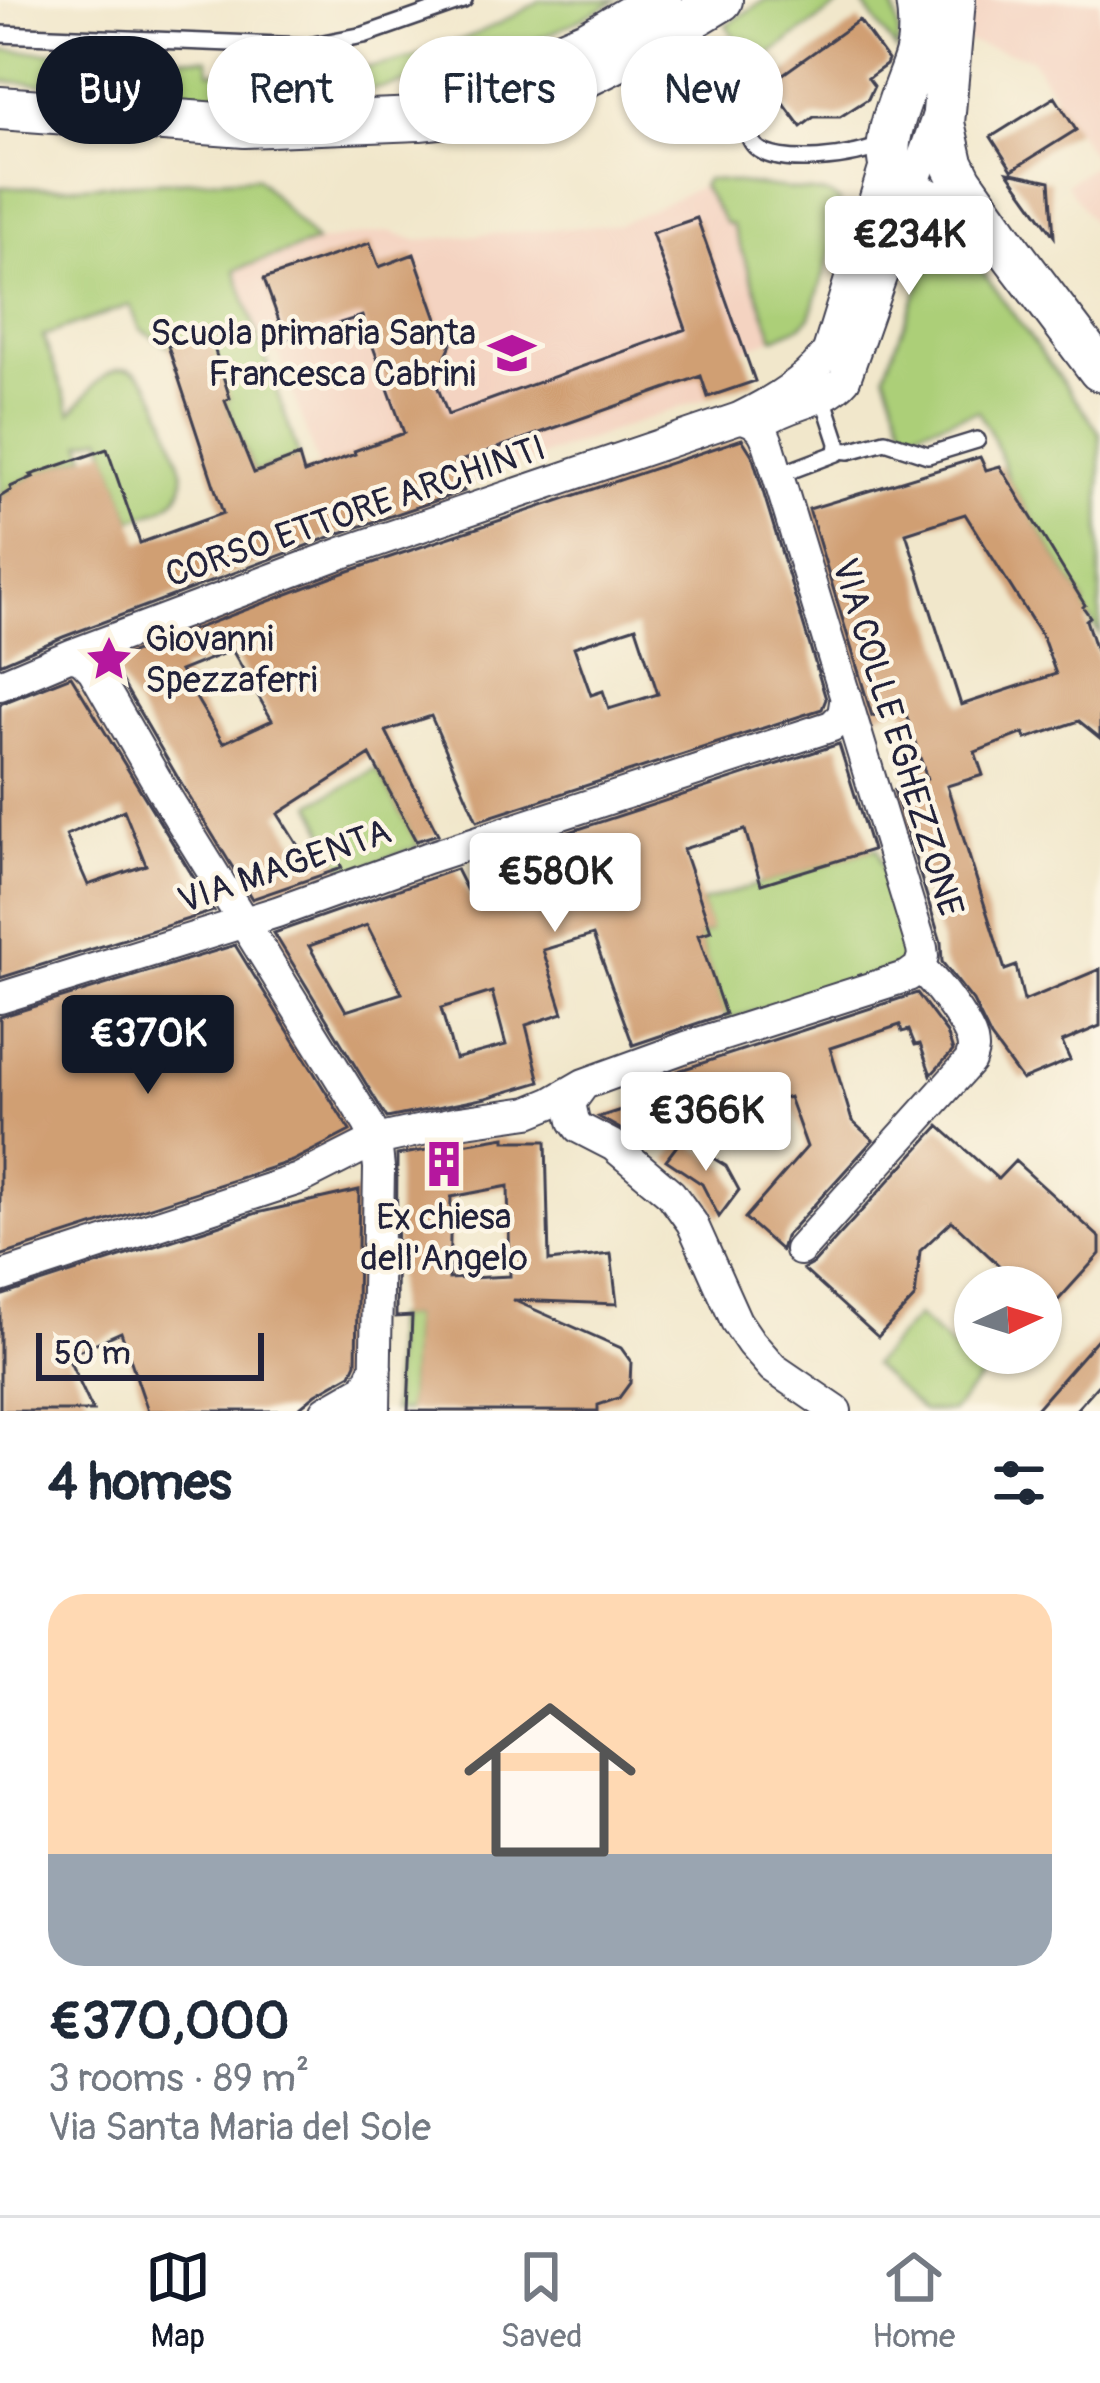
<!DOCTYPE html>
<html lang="en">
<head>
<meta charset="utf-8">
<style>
	:root { --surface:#fff; --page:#f6f6f7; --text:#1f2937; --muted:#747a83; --line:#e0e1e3; --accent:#111827 }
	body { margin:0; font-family:Pangolin,sans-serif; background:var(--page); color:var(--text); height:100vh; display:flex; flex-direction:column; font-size:45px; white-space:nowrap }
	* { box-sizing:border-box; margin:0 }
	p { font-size:39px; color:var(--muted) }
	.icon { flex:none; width:66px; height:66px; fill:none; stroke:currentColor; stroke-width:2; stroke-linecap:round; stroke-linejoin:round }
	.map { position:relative; height:1411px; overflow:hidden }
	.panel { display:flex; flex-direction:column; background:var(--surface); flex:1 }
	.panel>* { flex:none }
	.guide { position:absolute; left:36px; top:36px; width:1029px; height:108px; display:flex; gap:24px }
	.needle { width:78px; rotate:86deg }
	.fabs { position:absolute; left:954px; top:1266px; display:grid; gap:24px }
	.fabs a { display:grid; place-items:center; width:108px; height:108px; border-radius:50%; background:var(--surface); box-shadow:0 3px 9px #0004; font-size:60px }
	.scale { position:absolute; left:36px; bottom:30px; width:228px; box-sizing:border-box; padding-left:12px; border:6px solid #22223b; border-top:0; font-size:33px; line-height:42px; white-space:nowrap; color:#22223b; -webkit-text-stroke:9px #fcf5e5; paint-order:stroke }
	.price { position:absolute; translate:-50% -102px; padding:0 27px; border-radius:12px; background:#fff; color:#222; font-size:39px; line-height:78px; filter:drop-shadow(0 3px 6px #0008) }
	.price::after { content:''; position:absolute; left:50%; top:72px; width:36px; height:27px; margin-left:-18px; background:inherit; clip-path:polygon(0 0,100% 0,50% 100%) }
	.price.active { background:var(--accent); color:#fff }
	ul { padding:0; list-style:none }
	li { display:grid; align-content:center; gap:24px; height:636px; padding:0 48px }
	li+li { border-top:3px solid var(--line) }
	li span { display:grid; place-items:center; height:372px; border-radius:36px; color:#555 }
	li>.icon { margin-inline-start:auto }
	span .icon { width:216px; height:216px; fill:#fffc; stroke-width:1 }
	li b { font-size:51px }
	h2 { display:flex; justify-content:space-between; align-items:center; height:144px; padding:0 48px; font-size:51px }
	.pill { padding:0 42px; border-radius:54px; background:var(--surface); box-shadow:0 3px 9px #0004; font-size:42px; line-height:108px }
	.pill.active { background:var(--accent); color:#fff }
	.menu { display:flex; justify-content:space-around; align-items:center; height:168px; border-top:3px solid var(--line); background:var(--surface); font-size:33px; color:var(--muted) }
	.menu a { display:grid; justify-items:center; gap:6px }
	.menu .active { color:var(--accent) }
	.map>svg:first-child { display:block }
	.built { fill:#f4d3c1 }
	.green { fill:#accf78; stroke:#67785a; stroke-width:3 }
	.building { fill:#d09f73; fill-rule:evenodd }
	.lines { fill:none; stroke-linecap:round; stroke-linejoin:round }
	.lane-casing { stroke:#414051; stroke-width:20 }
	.street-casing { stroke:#414051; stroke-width:34 }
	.secondary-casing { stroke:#414051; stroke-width:46 }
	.lane { stroke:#fff; stroke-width:15 }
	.street { stroke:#fff; stroke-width:30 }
	.secondary { stroke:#fff; stroke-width:42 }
	.labels { text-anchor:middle; stroke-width:9; stroke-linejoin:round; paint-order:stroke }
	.poi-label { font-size:36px; fill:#22223b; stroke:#fcf5e5; text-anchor:end }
	.street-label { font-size:36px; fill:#22223b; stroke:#fcf5e5 }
</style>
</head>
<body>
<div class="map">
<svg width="1100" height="1411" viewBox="0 0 1100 1411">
	<rect width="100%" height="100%" fill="#fcf5e5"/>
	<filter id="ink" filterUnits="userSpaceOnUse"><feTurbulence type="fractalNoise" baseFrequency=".00833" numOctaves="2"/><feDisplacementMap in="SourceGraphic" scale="24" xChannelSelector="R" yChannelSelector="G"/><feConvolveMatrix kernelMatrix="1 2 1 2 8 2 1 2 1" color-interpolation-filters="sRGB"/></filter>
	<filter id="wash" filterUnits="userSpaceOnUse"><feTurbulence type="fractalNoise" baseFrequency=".004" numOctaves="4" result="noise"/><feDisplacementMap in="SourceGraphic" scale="48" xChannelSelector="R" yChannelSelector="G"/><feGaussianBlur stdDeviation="2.7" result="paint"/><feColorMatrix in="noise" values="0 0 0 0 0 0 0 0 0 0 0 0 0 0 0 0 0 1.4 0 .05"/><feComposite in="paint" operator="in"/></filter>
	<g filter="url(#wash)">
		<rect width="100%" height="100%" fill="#f1e7cb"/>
		<path class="built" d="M957,0H1100V233L1066,184L1097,163L1031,58L952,38Z
			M702,186L725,222L731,224L774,338L744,349L755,381L417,500L319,468L278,352L264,355L235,269L316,242L389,231L416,240L619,224Z"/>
		<path class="green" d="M541,0H617C525,51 428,86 322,96C273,100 224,96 175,93C116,89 58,85 0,81V50L208,59L209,72C258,71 309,75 358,69C414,62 494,30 541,0Z
			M765,0H846L755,65L726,25Z
			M860,0H892L899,31L897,51Z
			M257,177L316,242L235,270L299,456L254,472L225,401L230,398L168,346L140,329L130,305L43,336L71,413C84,400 94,381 110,372C154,348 173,444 183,473C186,505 156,511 132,520L102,437L82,443L86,456L32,475L33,477L10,487L11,490L0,497V187L43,188Z
			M706,179L828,194L839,200L840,224L810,317L802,325L774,338L732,225L725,223L702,186Z
			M945,250H956L973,259L1100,433V635L1083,607L1085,604L1010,483L994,439L978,411L906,433L885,373L928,263Z
			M377,769L419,846L345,874L312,804Z
			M877,848L910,963L727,1020L698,936L710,931L701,902Z
			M412,1316L408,1411H392L393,1317Z
			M917,1316L983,1376L952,1411H923L872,1365Z"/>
		<g id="blocks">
			<path class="building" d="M859,20L888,60L886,65L868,78L874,86L868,99L840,117H814L801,127L769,84Z
				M1055,97L1076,130L1012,170L991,137Z
				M1008,172L1050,181L1054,236Z
				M697,218L755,381L708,397L701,376L455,463L464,491L335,535L63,637L0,664V497L11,490L10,487L33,477L31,475L107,449L140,543L223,513L168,346L209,332L230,398L225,401L254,473L299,456L304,473L355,454L354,451L404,433L362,316L286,340L264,279L370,243L379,267L414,254L443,336L452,342L435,380L448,415L686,329L652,233Z
				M742,439L752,455L826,699L822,709L477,821L431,716L386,731L438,834L416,841L370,755L278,814L305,857L331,845L342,868L252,899L182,785L110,661L349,571ZM636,627L658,694L609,709L603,691L591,695L574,647ZM232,650L272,720L223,743L180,671Z
				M980,457L986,470L1000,466L1085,605L1083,607L1090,617L1086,620L1100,663V738L1079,721L1026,739L1024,733L975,752L983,775L947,786L1005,970L1016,966L1024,1001L1100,969V1026L1062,1042L1070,1060L1022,1080L991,1038L973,1001L942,962L941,942L894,790L927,779L903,705L872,716L809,509ZM965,514L1043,638L1056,674L961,705L906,533Z
				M71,676L214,911L0,978V704ZM124,810L146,865L88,885L66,835Z
				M839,744L872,850L761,884L745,830L683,849L711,931L698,935L725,1014L633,1045L593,935L543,950L563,1013L526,1025L540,1082L486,1098L387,1118L274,933L456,869L475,907L508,891L493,857ZM367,925L402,993L346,1011L309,946ZM492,992L506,1045L455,1059L441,1008Z
				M235,945L350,1131L292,1161L0,1256V1017Z
				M917,993L947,1033L953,1051L931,1075L920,1044L915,1045L909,1030L902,1032L900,1025L830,1048L852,1121L873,1140L785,1237L781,1250L745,1218L807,1147L789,1097L689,1128L701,1113L631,1135L599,1117L684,1090L678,1071Z
				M939,1126L998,1179L1015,1161L1100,1238V1254L1041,1319V1287H1022L952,1221L920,1251L915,1297L878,1337L803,1269L814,1263Z
				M505,1137V1141H546L549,1261L611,1254L617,1304L513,1300L621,1348L631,1362L630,1383L619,1398L598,1405V1411H408L412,1316L396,1317L397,1155ZM508,1186L510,1276L449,1279L451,1197Z
				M682,1139L726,1166L739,1190L719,1217L702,1184L666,1160Z
				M359,1190L356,1363L351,1374L316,1394L300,1407L294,1411H148L121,1332L67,1356L93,1411H0V1296L257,1213Z
				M1100,1336V1383L1075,1411H1034Z"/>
		</g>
	</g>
	<g filter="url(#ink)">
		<use href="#blocks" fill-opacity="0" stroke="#414051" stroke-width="3"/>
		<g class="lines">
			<defs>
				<path id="lane" d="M698,20L697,32L700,41C713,59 741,91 746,112C748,124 746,138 756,147C777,168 859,158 883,144
					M0,34L308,46L364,35L464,0
					M838,450L849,451L885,441L928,455L977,440
					M775,466L786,471L792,470L837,453L838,443L822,394"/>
				<path id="street" d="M739,418C766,420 768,444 775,466L922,948L923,956L919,968
					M765,421C790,402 824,404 845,379L940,109
					M71,655L82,659L93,670L165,795L368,1123L376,1140L379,1168L375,1411
					M0,685L71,655L342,553L739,418C770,403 809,380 828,351L887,159
					M0,998L277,912L427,858L832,726L843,715L846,696
					M584,1084L570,1103L574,1121L579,1128L614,1146L671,1194L692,1223L736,1321L751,1343L773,1368L836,1411
					M800,1250L970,1061C973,1051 974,1051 972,1041C967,1023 934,978 919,968
					M0,1277L299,1179L376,1140L459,1122L529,1112L551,1103L584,1084L686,1047L908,976L919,968
					M326,1411L366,1388L376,1367"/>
				<path id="secondary" d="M917,0C920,19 921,38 916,56C907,89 870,154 900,181C923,202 964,215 991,234
					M954,0L943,123L952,163L961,181L1013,255L1100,370
					M494,81L589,41L660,0
					M0,108L245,126L419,119L478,113L502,107L573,82L638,50L721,0"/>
			</defs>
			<use href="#lane" class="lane-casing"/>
			<use href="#street" class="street-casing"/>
			<use href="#secondary" class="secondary-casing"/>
			<use href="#lane" class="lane"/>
			<use href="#street" class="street"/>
			<use href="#secondary" class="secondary"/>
		</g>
	</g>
	<defs>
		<symbol id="school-bare" viewBox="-9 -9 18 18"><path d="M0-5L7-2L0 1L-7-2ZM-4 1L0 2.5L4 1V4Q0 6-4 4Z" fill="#b5179e" stroke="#fcf5e5" stroke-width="2.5" paint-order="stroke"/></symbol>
		<symbol id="sight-bare" viewBox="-9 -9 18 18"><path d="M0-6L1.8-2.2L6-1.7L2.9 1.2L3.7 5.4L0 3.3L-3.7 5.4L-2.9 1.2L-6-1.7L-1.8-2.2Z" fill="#b5179e" stroke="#fcf5e5" stroke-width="2.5" paint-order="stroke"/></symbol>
		<symbol id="building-bare" viewBox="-9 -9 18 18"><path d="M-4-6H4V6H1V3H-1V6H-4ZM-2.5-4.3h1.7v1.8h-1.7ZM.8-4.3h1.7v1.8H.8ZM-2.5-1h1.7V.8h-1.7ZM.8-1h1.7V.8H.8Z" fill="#b5179e" stroke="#fcf5e5" stroke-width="2.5" paint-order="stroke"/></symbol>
	</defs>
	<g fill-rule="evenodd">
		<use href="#school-bare" x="479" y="320" width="66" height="66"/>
		<use href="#sight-bare" x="76" y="626" width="66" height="66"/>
		<use href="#building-bare" x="411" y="1131" width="66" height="66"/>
	</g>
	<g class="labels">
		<g class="poi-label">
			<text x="476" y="345">Scuola primaria Santa<tspan x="476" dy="41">Francesca Cabrini</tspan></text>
			<text x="145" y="651" text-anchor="start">Giovanni<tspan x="145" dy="41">Spezzaferri</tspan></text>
			<text x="444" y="1229" text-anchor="middle">Ex chiesa<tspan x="444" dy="41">dell'Angelo</tspan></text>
		</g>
		<g class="street-label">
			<text transform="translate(355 510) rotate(-19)" y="13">CORSO ETTORE ARCHINTI</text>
			<text transform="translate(899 737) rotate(73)" y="13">VIA COLLE EGHEZZONE</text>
			<text transform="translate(284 865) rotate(-19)" y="13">VIA MAGENTA</text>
		</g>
	</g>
</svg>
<div class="fabs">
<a><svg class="needle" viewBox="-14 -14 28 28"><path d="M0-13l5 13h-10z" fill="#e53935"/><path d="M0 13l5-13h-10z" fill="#747a83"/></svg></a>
</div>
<div class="scale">50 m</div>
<b class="price" style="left:909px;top:298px">€234K</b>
<b class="price" style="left:555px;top:935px">€580K</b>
<b class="price active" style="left:148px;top:1097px">€370K</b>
<b class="price" style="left:706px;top:1174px">€366K</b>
<div class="guide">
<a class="pill active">Buy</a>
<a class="pill">Rent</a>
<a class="pill">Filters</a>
<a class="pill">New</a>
</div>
</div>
<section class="panel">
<h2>4 homes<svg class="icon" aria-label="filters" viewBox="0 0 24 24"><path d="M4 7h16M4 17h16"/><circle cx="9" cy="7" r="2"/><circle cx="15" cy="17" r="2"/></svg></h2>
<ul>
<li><span style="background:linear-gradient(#ffd9b3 70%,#9aa5b1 0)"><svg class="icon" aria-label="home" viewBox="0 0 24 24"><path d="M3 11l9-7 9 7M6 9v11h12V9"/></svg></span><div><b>€370,000</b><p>3 rooms · 89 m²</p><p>Via Santa Maria del Sole</p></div></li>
</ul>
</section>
<nav class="menu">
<a class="active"><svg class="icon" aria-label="map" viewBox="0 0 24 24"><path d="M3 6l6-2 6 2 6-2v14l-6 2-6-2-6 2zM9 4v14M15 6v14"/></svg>Map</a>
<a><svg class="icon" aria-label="saved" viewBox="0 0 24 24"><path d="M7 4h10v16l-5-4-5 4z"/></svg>Saved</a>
<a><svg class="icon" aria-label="home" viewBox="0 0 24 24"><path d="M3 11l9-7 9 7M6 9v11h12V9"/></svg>Home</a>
</nav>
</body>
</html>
